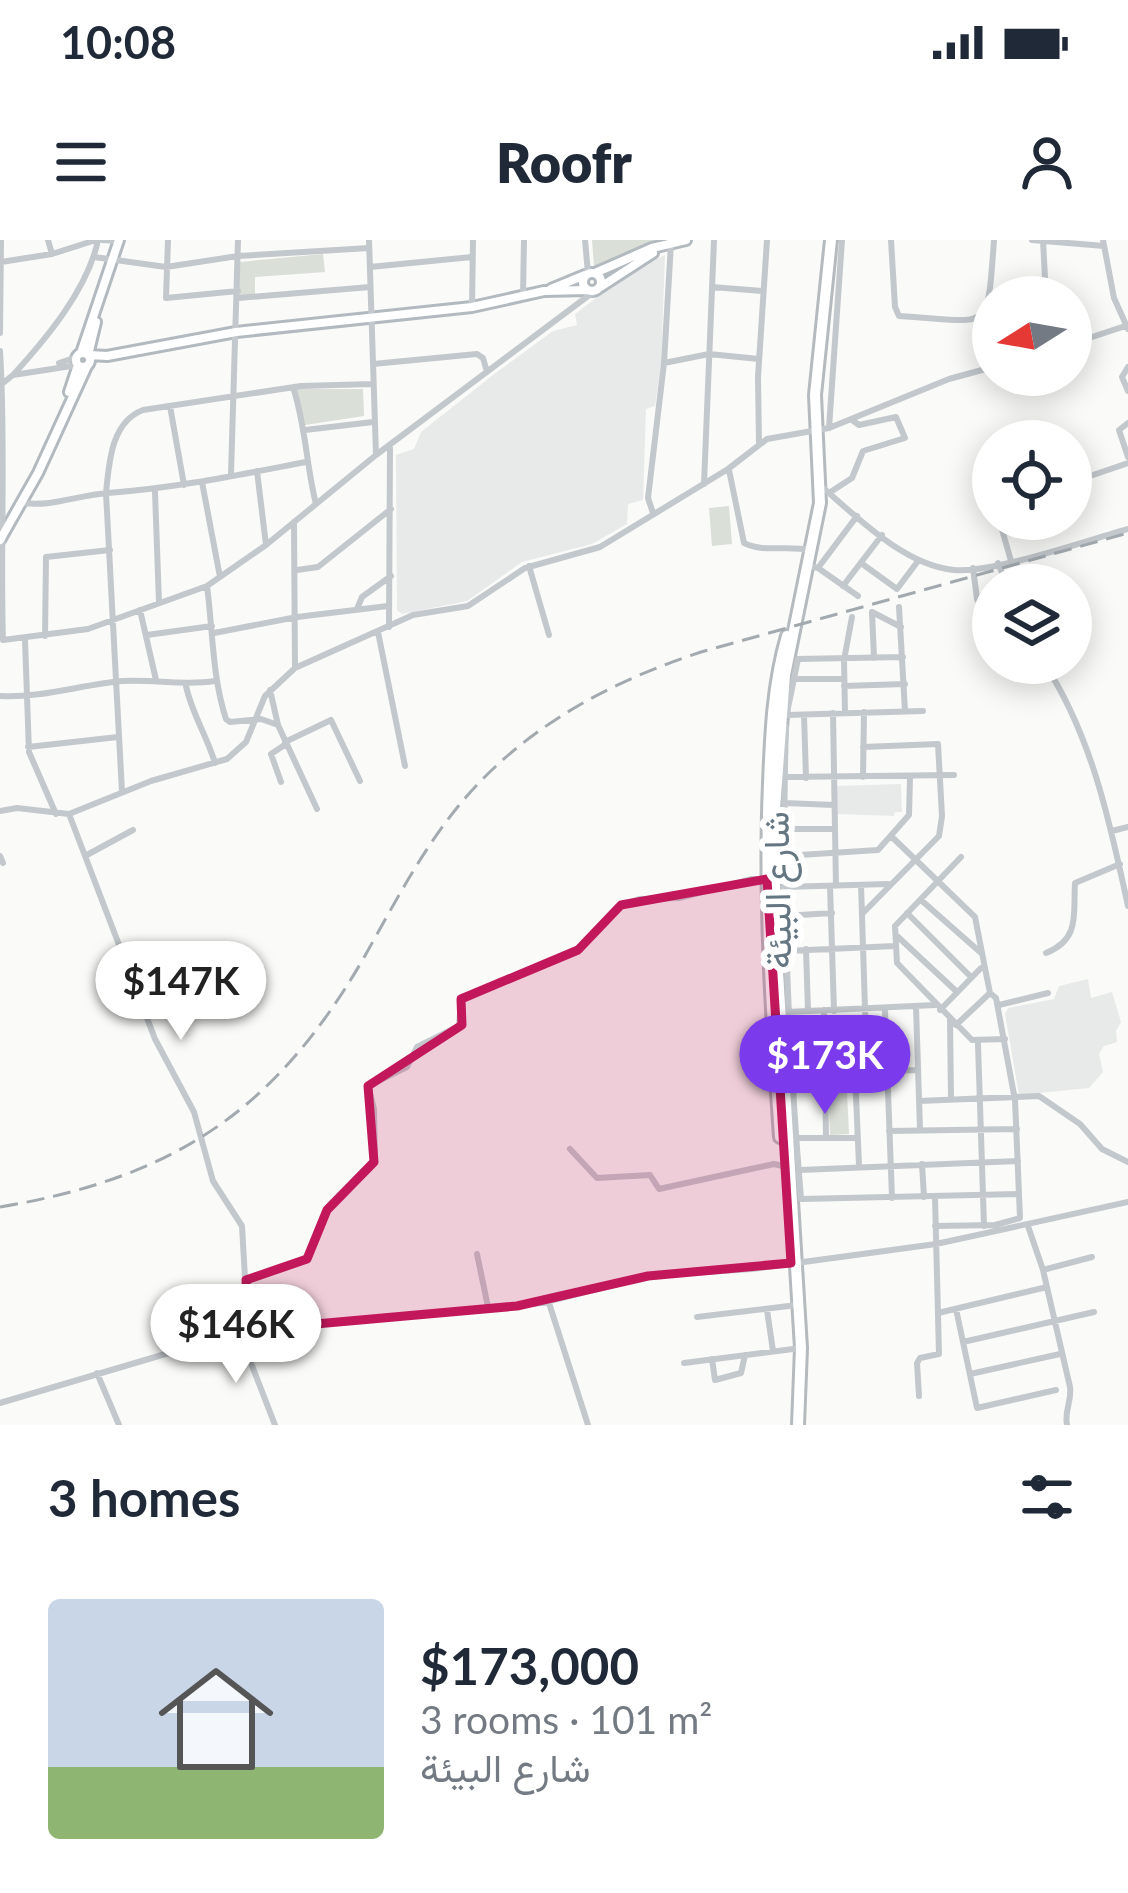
<!DOCTYPE html>
<html lang="en">
<head>
<meta charset="utf-8">
<style>
	:root { --surface:#fff; --page:#f2f2f3; --text:#1f2937; --muted:#747a83; --accent:#7c3aed }
	body { margin:0; font-family:Lato,Vazirmatn,sans-serif; background:var(--page); color:var(--text); height:100vh; display:flex; flex-direction:column; font-size:45px; white-space:nowrap }
	* { box-sizing:border-box; margin:0 }
	p { font-size:39px; color:var(--muted) }
	.icon { flex:none; width:66px; height:66px; fill:none; stroke:currentColor; stroke-width:2; stroke-linecap:round; stroke-linejoin:round }
	.map { position:relative; height:1185px; overflow:hidden }
	.sheet { display:flex; flex-direction:column; background:var(--surface); flex:1 }
	.sheet>* { flex:none }
	.needle { width:78px; rotate:259deg }
	.buttons { position:absolute; left:972px; top:36px; display:grid; gap:24px }
	.buttons a { display:grid; place-items:center; width:120px; height:120px; border-radius:50%; background:var(--surface); box-shadow:0 6px 30px #0003; font-size:60px }
	.price { position:absolute; translate:-50% -102px; padding:0 27px; border-radius:42px; background:#fff; color:#222; font-size:39px; line-height:78px; filter:drop-shadow(0 3px 6px #0008) }
	.price::after { content:''; position:absolute; left:50%; top:72px; width:36px; height:27px; margin-left:-18px; background:inherit; clip-path:polygon(0 0,100% 0,50% 100%) }
	.price.active { background:var(--accent); color:#fff }
	ul { padding:0; list-style:none }
	li { display:flex; align-items:center; gap:36px; height:300px; padding:0 48px }
	li span { display:grid; place-items:center; flex:none; width:336px; height:240px; border-radius:12px; color:#555 }
	li>.icon { margin-inline-start:auto }
	span .icon { width:144px; height:144px; fill:#fffc; stroke-width:1 }
	li b { font-size:51px }
	h2 { display:flex; justify-content:space-between; align-items:center; height:144px; padding:0 48px; font-size:51px }
	.status { display:flex; justify-content:space-between; align-items:center; height:84px; padding:0 60px; background:var(--surface); direction:ltr }
	.status svg { height:33px; fill:currentColor }
	header { display:flex; justify-content:space-between; align-items:center; height:156px; padding:0 48px; background:var(--surface); font-size:54px; font-weight:800 }
	.map>svg:first-child { display:block }
	.built { fill:#e8e9e9 }
	.green { fill:#dadfd7 }
	.lines { fill:none; stroke-linecap:round; stroke-linejoin:round }
	.secondary-casing { stroke:#b3babf; stroke-width:14 }
	.primary-casing { stroke:#b5babe; stroke-width:16 }
	.street { stroke:#c3c8cc; stroke-width:6 }
	.secondary { stroke:#fff; stroke-width:8 }
	.primary { stroke:#fff; stroke-width:10 }
	.rail { stroke:#a2aab0; stroke-width:3; stroke-dasharray:18 9; stroke-linecap:butt }
	.marked { fill:#c2185b; fill-opacity:0.2; stroke:#c2185b; stroke-width:9; stroke-linejoin:round }
	.labels { text-anchor:middle; stroke-width:12; stroke-linejoin:round; paint-order:stroke }
	.street-label { font-size:36px; fill:#657683; stroke:#fff }
</style>
</head>
<body>
<div class="status"><b>10:08</b><svg viewBox="0 0 49 12"><path d="M0 12V9h3v3zM5 12V6h3v6zM10 12V3h3v9zM15 12V0h3v12zM26 1h20v11H26zM47 4h2v5h-2z"/></svg></div>
<header><svg class="icon" aria-label="menu" viewBox="0 0 24 24"><path d="M4 6h16M4 12h16M4 18h16"/></svg>Roofr<svg class="icon" aria-label="person" viewBox="0 0 24 24"><circle cx="12" cy="8" r="4"/><path d="M4 21q1-7 8-7t8 7"/></svg></header>
<div class="map">
<svg width="1128" height="1185" viewBox="0 0 1128 1185">
	<rect width="100%" height="100%" fill="#fafaf8"/>
	<path class="built" d="M665,15L661,123L655,166L646,169L643,260L628,264L627,284L592,304L522,322L467,361L402,374L397,370L396,215L414,209L421,192L493,135L553,91L577,85L575,74L633,30Z
		M901,544L902,572H895L894,576L836,574V546Z
		M1088,739L1091,758L1112,752L1121,782L1116,791L1117,802L1104,806L1099,814L1103,832L1089,848L1019,855L1005,774L1008,768L1054,759L1059,746Z"/>
	<path class="green" d="M592,0H661L594,26Z
		M323,14L325,32L255,37V55H239V22Z
		M295,149H363L364,176L305,185Z
		M729,266L732,304L712,306L709,268Z
		M847,852L849,894L830,895L828,853Z"/>
	<g class="lines">
		<defs>
			<path id="secondary" d="M583 42a9 9 0 1 1 18 0a9 9 0 1 1-18 0Z
				M595,33L652,8L686,0
				M599,48L653,13
				M551,49L585,35
				M76 120a7 7 0 1 1 14 0a7 7 0 1 1-14 0Z
				M81,113L119,0
				M88,115L96,82
				M89,115L107,116L236,92L472,67L544,51L587,50
				M69,152L78,125
				M0,300L38,233L87,126"/>
			<path id="primary" d="M780,897C772,779 764,662 769,543C771,493 773,444 787,396
				M798,1185L801,1108L775,683V569L785,435L820,263L815,155L831,0"/>
		</defs>
		<use href="#secondary" class="secondary-casing"/>
		<use href="#primary" class="primary-casing"/>
		<path class="street" d="M48,0L52,14
			M102,0L118,1
			M168,0L166,58L238,51
			M369,0L376,215
			M585,0L588,33
			M891,0L895,67L899,76C991,81 987,97 994,0
			M1032,0L1104,6
			M1043,0L1046,57
			M1103,0L1114,58L1128,89
			M94,17L166,27L238,16L369,8
			M1,22L52,14L96,0
			M370,27L472,17
			M712,47L762,51
			M523,56L524,0
			M238,58L370,47
			M472,67L473,0
			M0,93L1,0
			M1071,104L1128,85
			M0,111C6,207 0,304 3,400L88,389L207,346L266,305L376,215L596,50
			M59,123L77,117
			M664,123L709,114L759,119
			M373,124L477,114L483,118L487,132
			M1128,127L1122,137L1128,151
			M13,135C46,99 88,49 98,0
			M3,143L13,135L78,125
			M293,147C306,186 306,225 316,264
			M170,166L184,245
			M1128,183L1119,190L1128,217
			M829,188L842,0
			M305,190L373,182
			M759,205L758,137L767,0
			M729,230L744,303C764,313 787,305 809,310
			M257,231L266,305
			M231,234L238,0
			M1093,235L1128,223
			M202,242L220,337
			M704,244L714,0
			M821,246C858,278 904,325 954,330C991,334 1089,300 1128,289
			M155,252L159,363
			M829,253L852,238L863,211L905,198L896,177L859,185L852,180
			M991,257L993,262
			M23,263C53,267 78,255 108,253C176,248 238,235 306,222
			M653,273L648,258L664,123L671,3
			M999,279L1011,321
			M294,282L295,428
			M861,323L897,349L918,321
			M998,323L1007,345
			M529,326L549,395
			M810,326L818,328L857,276
			M818,328L858,356
			M973,328L977,359L993,389
			M297,330L318,327L391,269
			M207,346C213,391 212,436 226,479L230,482L261,479L278,485L317,569
			M843,346L882,295
			M899,367L905,471
			M357,369L362,357L391,336
			M140,370L156,440
			M389,387L390,207
			M378,392L405,526
			M214,393L297,377L388,366
			M147,395L212,386
			M45,396L46,317L110,310
			M25,400L29,512L56,574
			M874,418L872,372L901,387
			M798,419L903,417
			M1044,423C1092,496 1110,583 1128,666
			M794,439H843
			M186,446C192,474 207,496 215,523
			M844,446L905,444
			M270,450L278,485
			M0,456C42,458 80,445 122,441C154,439 182,446 215,441
			M845,472L844,420L852,377
			M787,473L798,419
			M833,473L836,646
			M787,475L923,471
			M804,475L806,538
			M786,487C781,644 788,802 801,959L1019,954
			M285,502L331,480L360,541
			M28,507L118,497
			M784,537L954,535
			M863,537L864,472
			M281,542L271,514L286,504
			M122,552L106,253C109,223 111,182 143,170L301,146L373,144
			M784,563L834,565
			M0,571L17,568L69,574L151,541L227,519L246,502L265,456L295,428L413,375L468,366L525,328L600,307L728,229L767,199L829,188L949,139L993,127
			M69,574L155,799L194,872L213,941L242,986L248,1090
			M783,589H833
			M1112,591L1128,587
			M892,597L975,677L985,728
			M0,616L3,623
			M85,616L133,590
			M784,616L878,610L909,575L910,537
			M961,617L895,686L897,723L972,800L1005,799
			M861,645L866,799
			M830,646L834,771
			M783,647L888,644
			M921,660L980,712
			M863,673L939,596L942,576L938,504L863,507
			M907,673L971,737
			M784,676L832,673
			M897,696L956,751
			M806,709L808,771
			M786,711L895,706
			M1046,713C1081,699 1073,673 1075,643L1120,624
			M999,765L1048,753
			M916,767L920,889
			M824,770L826,898
			M885,770L892,958
			M940,770L981,728H985L990,753
			M787,772L935,765
			M950,779L951,858
			M824,800L886,799
			M978,804L984,986
			M855,832L859,925
			M825,833L917,830
			M919,861L1039,856L1080,884L1102,909L1128,922
			M889,891L1017,889
			M794,898H857
			M570,909L597,938L650,935L659,949L774,924L787,927
			M922,924L924,957
			M800,930L1018,921
			M935,986L995,985L1020,978L1015,860L996,758L990,753L956,785
			M1028,986L1043,1030L1070,1147C1072,1162 1064,1170 1067,1185
			M477,1014L488,1067
			M1043,1030L1092,1017
			M246,1040L308,1017L327,970L375,920L374,869L368,846L407,827L417,807L459,786L461,759L578,710L621,665L639,659L679,658L752,639H767
			M549,1063L588,1185
			M956,1069L977,1168L1056,1150
			M767,1070L773,1111
			M938,1073L1047,1047
			M697,1077L797,1065
			M239,1092L275,1185
			M963,1102L1094,1072
			M712,1119L715,1140L741,1133L745,1115
			M684,1123L801,1108
			M97,1133L119,1185
			M970,1134L1060,1114
			M919,1156L917,1123L920,1118L939,1114L935,957
			M0,1163L243,1091L542,1063L648,1036L752,1029L936,1004L1128,962"/>
		<use href="#secondary" class="secondary"/>
		<use href="#primary" class="primary"/>
		<path class="rail" d="M0,967C172,938 273,873 362,721C396,661 428,597 476,546C538,480 616,440 701,412L1128,293"/>
	</g>
	<path class="marked" d="M767,639L791,1023L648,1036L517,1066L248,1090L246,1040L307,1019L327,970L374,922L368,846L462,785L461,759L578,710L621,665Z"/>
	<g class="labels">
		<g class="street-label">
			<text transform="translate(777 650) rotate(-91)" y="13">شارع البيئة</text>
		</g>
	</g>
</svg>
<div class="buttons">
<a><svg class="needle" viewBox="-14 -14 28 28"><path d="M0-13l5 13h-10z" fill="#e53935"/><path d="M0 13l5-13h-10z" fill="#747a83"/></svg></a>
<a><svg class="icon" aria-label="locate" viewBox="0 0 24 24"><circle cx="12" cy="12" r="6"/><path d="M12 2v4M12 18v4M2 12h4M18 12h4"/></svg></a>
<a><svg class="icon" aria-label="layers" viewBox="0 0 24 24"><path d="M12 4l9 5-9 5-9-5zM3 14l9 5 9-5"/></svg></a>
</div>
<b class="price" style="left:181px;top:803px">$147K</b>
<b class="price active" style="left:825px;top:877px">$173K</b>
<b class="price" style="left:236px;top:1146px">$146K</b>
</div>
<section class="sheet">
<h2>3 homes<svg class="icon" aria-label="filters" viewBox="0 0 24 24"><path d="M4 7h16M4 17h16"/><circle cx="9" cy="7" r="2"/><circle cx="15" cy="17" r="2"/></svg></h2>
<ul>
<li><span style="background:linear-gradient(#c9d6e8 70%,#8fb573 0)"><svg class="icon" aria-label="home" viewBox="0 0 24 24"><path d="M3 11l9-7 9 7M6 9v11h12V9"/></svg></span><div><b>$173,000</b><p>3 rooms · 101 m²</p><p>شارع البيئة</p></div></li>
</ul>
</section>
</body>
</html>
